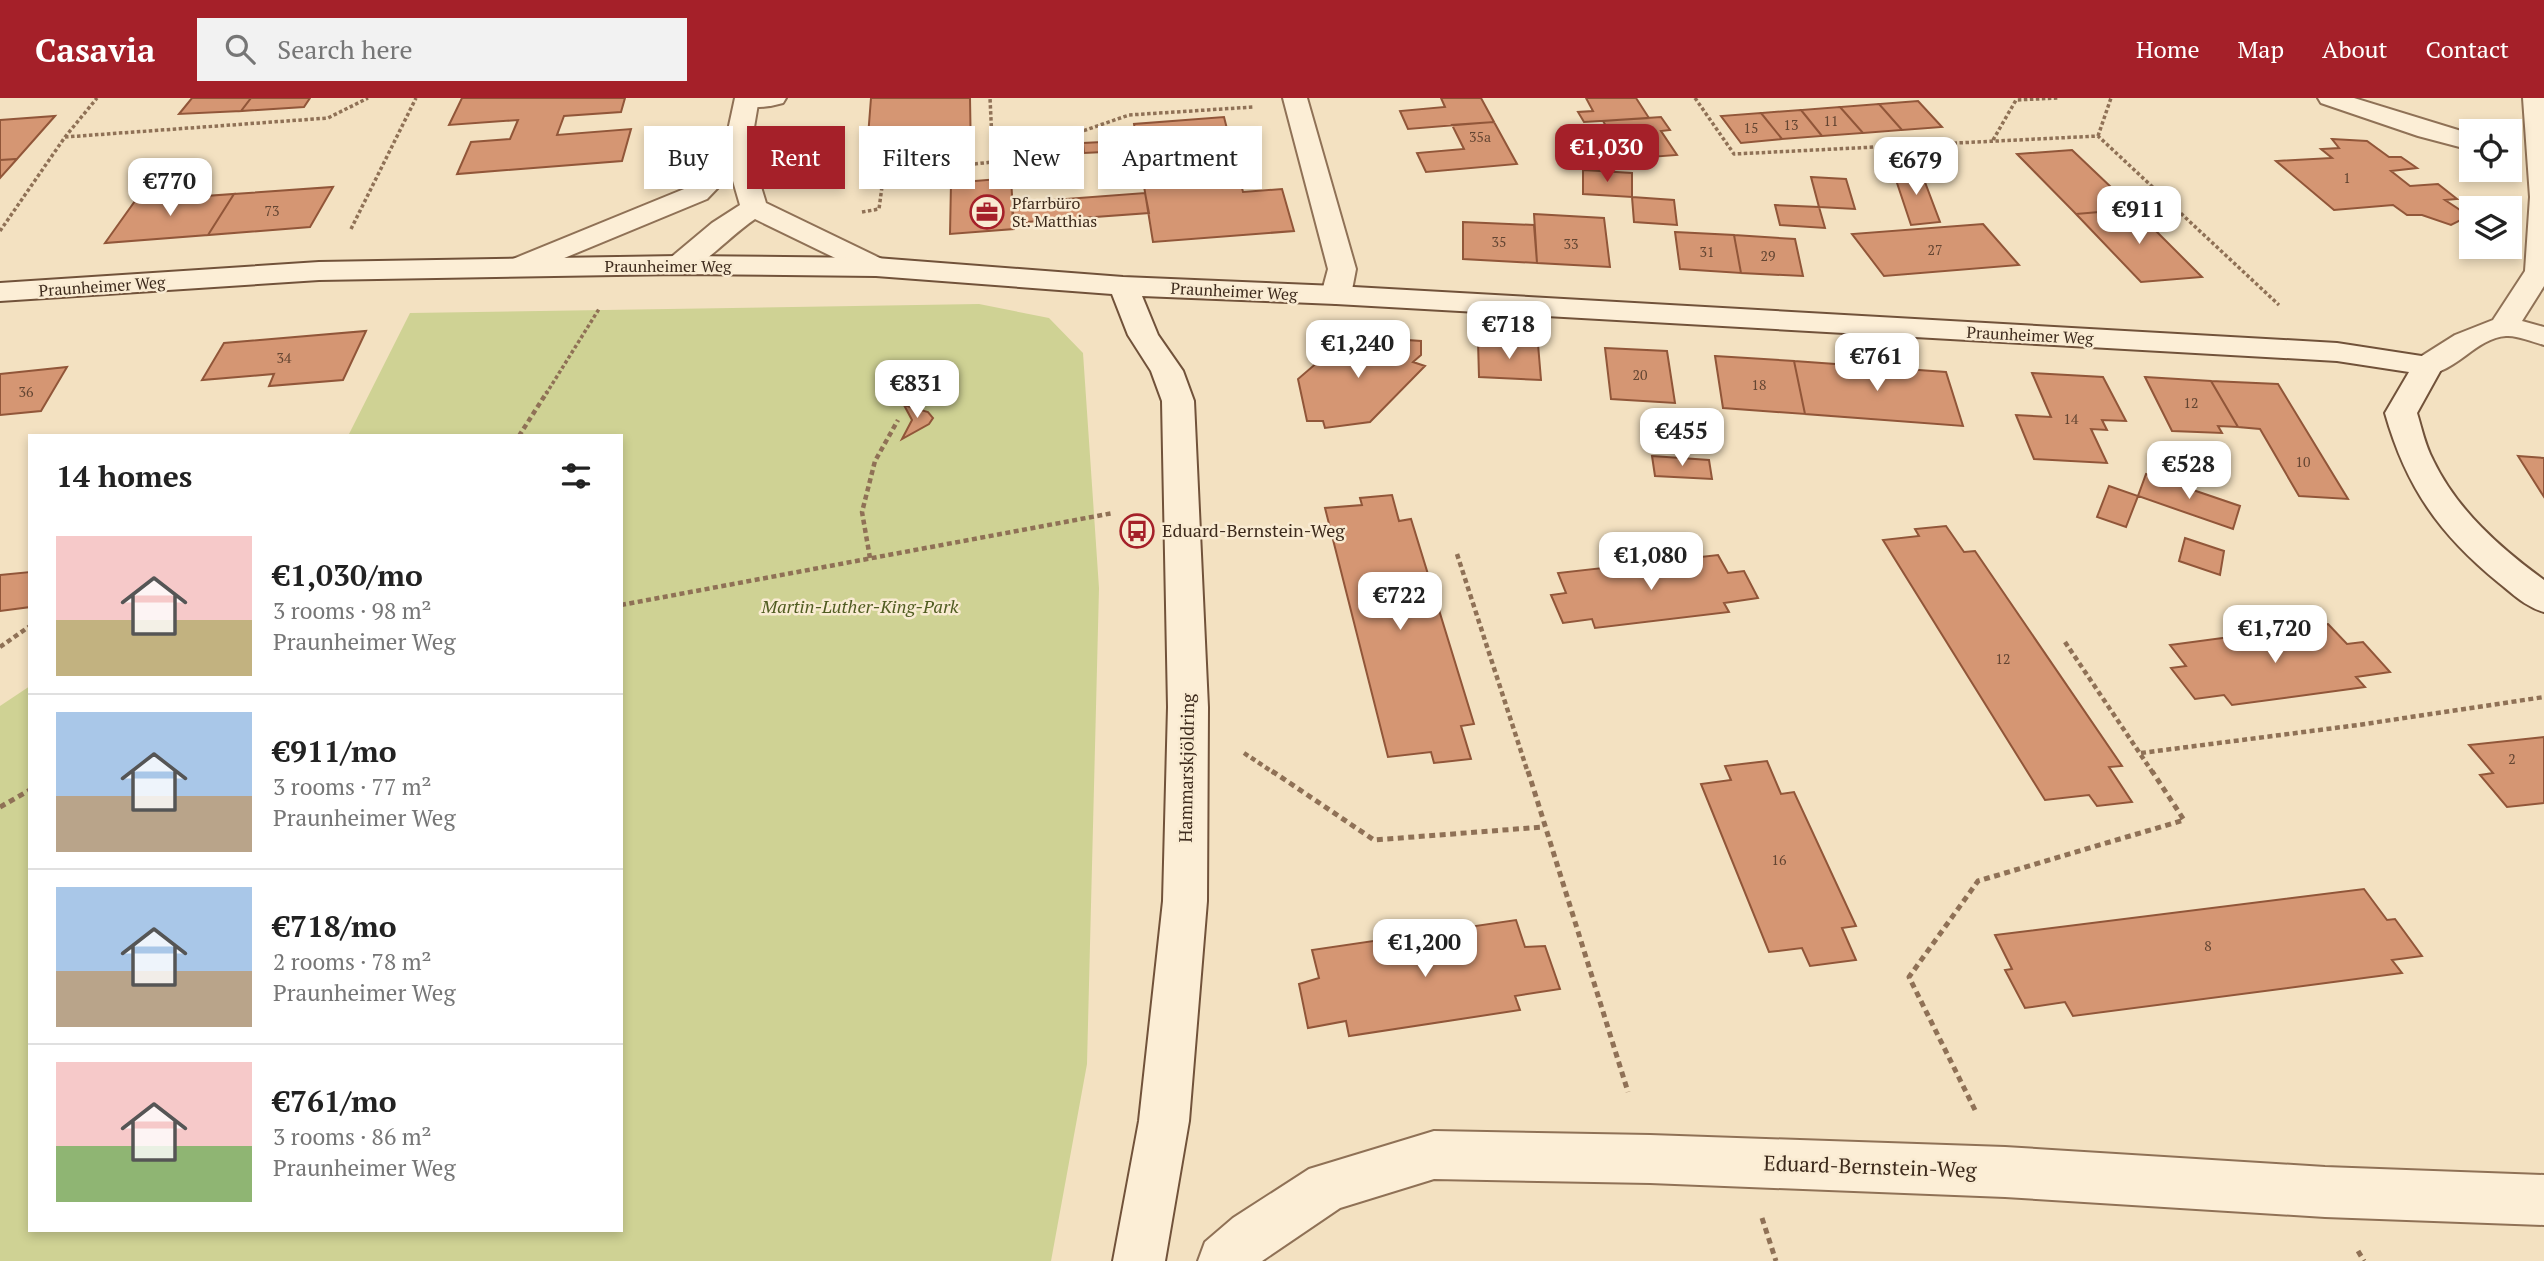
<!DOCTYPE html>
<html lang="en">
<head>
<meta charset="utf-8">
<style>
	:root { --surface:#fff; --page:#f2f2f2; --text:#222; --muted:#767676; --line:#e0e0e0; --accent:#a52029 }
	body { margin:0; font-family:"PT Serif",serif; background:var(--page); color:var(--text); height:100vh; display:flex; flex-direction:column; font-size:26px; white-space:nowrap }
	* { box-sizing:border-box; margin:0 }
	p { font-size:23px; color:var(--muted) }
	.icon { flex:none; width:38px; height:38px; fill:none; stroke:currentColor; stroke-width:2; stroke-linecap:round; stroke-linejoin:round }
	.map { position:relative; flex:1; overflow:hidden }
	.sheet { position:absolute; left:28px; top:336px; width:595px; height:798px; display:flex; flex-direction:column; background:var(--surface); border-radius:0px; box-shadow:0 4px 10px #0003 }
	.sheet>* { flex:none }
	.banner { position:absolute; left:644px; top:28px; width:665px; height:63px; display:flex; gap:14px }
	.tools { position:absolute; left:2459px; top:21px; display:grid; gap:14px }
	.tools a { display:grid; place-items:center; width:63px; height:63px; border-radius:0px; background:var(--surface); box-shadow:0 4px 10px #0003; font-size:35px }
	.price { position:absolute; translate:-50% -60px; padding:0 16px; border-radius:14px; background:#fff; color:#222; font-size:23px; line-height:46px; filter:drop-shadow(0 2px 4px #0008) }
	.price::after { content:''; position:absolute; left:50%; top:42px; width:21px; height:16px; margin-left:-10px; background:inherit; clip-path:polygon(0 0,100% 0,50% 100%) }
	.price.on { background:var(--accent); color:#fff }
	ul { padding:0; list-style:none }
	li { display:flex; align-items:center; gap:21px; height:175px; padding:0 28px }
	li+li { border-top:2px solid var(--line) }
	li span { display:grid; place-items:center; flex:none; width:196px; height:140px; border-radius:0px; color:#555 }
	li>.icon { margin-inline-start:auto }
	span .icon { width:84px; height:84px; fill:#fffc; stroke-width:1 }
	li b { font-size:30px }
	h2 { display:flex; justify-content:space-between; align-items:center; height:84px; padding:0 28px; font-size:30px }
	.pill { padding:0 24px; border-radius:0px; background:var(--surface); box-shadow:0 4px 10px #0003; font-size:24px; line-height:63px }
	.pill.on { background:var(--accent); color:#fff }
	header { display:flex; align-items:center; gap:42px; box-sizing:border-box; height:98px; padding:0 35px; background:var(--accent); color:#fff }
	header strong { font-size:33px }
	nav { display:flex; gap:38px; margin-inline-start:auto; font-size:24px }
	.search { width:490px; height:63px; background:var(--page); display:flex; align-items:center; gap:18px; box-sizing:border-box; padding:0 24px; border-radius:0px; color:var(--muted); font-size:26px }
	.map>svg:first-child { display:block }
	.green { fill:#cfd294 }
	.building { fill:#d59673; stroke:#915639; stroke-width:2 }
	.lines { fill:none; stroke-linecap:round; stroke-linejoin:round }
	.pedestrian-casing { stroke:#8f7156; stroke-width:4 }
	.minor-casing { stroke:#8f7156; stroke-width:4 }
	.secondary-casing { stroke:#71523a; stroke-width:4 }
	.path-far2 { stroke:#8f7156; stroke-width:3.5; stroke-dasharray:3.5 2.5; stroke-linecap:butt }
	.path-far1 { stroke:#8f7156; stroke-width:4.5; stroke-dasharray:5 3.5; stroke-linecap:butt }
	.path { stroke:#8f7156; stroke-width:5; stroke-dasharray:6 4.5; stroke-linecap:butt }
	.pedestrian { fill:#fceed6; fill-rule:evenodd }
	.minor { fill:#fceed6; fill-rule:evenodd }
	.secondary { fill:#fceed6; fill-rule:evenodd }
	.labels { text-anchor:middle; stroke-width:5; stroke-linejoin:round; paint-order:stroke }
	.number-label { font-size:14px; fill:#634532 }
	.far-poi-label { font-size:16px; fill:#3d2a1c; stroke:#f9ebd2; text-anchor:start }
	.far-street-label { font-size:16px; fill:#3d2a1c; stroke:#f9ebd2 }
	.poi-label { font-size:18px; fill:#3d2a1c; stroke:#f9ebd2; text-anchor:start }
	.park-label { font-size:18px; font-style:italic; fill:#505c21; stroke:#f9ebd2 }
	.street-label { font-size:18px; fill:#3d2a1c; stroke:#f9ebd2 }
	.near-street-label { font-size:21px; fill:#3d2a1c; stroke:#f9ebd2 }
</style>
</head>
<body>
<header>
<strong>Casavia</strong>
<div class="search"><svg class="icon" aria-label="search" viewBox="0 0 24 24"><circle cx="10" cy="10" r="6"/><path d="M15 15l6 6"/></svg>Search here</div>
<nav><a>Home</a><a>Map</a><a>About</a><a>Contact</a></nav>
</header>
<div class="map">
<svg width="2544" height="1163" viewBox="0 0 2544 1163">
	<rect width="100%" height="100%" fill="#f3e1c1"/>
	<path class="green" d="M979,206L1049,220L1083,255L1099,490L1087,966L1051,1163H0V608L30,588V1132H621V338H348L410,215Z"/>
	<path class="building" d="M192,0H251L241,13L179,16Z
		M251,0H310L304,9L241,13Z
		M462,0H625L621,14L564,18L557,37L631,31L622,63L457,76L471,44L510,41L518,22L449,27Z
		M871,0H970L971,60L934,63L933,73L865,78Z
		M1441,0H1481L1494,24L1408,31L1400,13L1445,9Z
		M1586,0H1636L1649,20L1584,24L1578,14L1593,13Z
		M1918,3L1942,29L1902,32L1879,6Z
		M1879,6L1902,32L1863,35L1840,9Z
		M1840,9L1863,35L1822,38L1801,12Z
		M1801,12L1822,38L1782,41L1761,15Z
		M1761,15L1782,41L1741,45L1721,18Z
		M55,18L17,61L0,62V22Z
		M1224,19L1243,94L1282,91L1294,133L1153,144L1134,26Z
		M1661,19L1670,32L1661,33L1677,57L1610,62L1603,51L1619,50L1603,23Z
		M1494,24L1517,66L1426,74L1417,55L1464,51L1452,27Z
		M2332,41L2367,43L2389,59H2401L2417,70L2391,73L2410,88L2438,86L2457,101L2445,102L2469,118L2451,127L2422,117H2407L2393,107L2334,112L2276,63L2332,60L2321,51L2339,50Z
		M1102,44L1103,54L1084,55L1083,45Z
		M2072,52L2134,111L2076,116L2017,56Z
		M17,61L0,80V62Z
		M1920,71L1940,124L1911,127L1893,73Z
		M1583,72L1632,75V99L1583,96Z
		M1811,79L1846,81L1855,111L1819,109Z
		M1011,80L1014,131L950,136L951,85Z
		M333,89L310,129L208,137L234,96Z
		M1145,95L1149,115L1013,125L1012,105Z
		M234,96L208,137L105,145L135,103Z
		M1632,99L1674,102L1677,127L1634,124Z
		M1775,107L1819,109L1825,130L1780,127Z
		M2134,111L2202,179L2141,184L2076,116Z
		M1534,116L1604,120L1610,169L1537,165Z
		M1463,124L1534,127L1537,165L1463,161Z
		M1983,126L2019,167L1884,178L1852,136Z
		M1675,134L1734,137L1741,175L1680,171Z
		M1734,137L1795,141L1803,178L1741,175Z
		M366,233L343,282L269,288L274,276L202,282L224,245Z
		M1348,238L1421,243V257L1413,264L1425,268L1370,324L1325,330L1323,323H1307L1298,281Z
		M1478,243L1538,246L1541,282L1479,279Z
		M1605,250L1667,253L1675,305L1611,301Z
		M1715,258L1794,263L1805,316L1723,310Z
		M1794,263L1946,274L1963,328L1805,316Z
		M67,269L41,313L0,317V276Z
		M2032,275L2103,279L2126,323L2102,322L2107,332L2091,331L2107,365L2034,361L2016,317L2051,319Z
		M2145,279L2211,283L2238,329L2218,328L2222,335L2172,333Z
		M2211,283L2278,286L2348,401L2299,398L2260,331L2238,329Z
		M904,307L928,314L933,320L929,326L902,341L912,322Z
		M1652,358L1709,362L1712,381L1655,378Z
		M2518,358L2544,360V399Z
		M2146,376L2240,408L2233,431L2138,398Z
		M2109,388L2138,398L2126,429L2097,419Z
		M1392,397L1399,423L1411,421L1474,626L1461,628L1471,661L1434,665L1431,654L1388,659L1325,410L1362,407L1360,400Z
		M1946,428L1964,454L1975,453L2122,668L2109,669L2132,704L2097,708L2089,697L2045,702L1883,442L1919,438L1915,431Z
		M2185,440L2224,453L2220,477L2179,463Z
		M1718,457L1728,475L1744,473L1758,500L1724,505L1729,514L1595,530L1592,521L1563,525L1551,497L1566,495L1558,475Z
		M30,474V509L0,513V477Z
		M2328,526L2347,546L2363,544L2390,574L2356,579L2365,589L2232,607L2224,597L2195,601L2171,570L2186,568L2170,547Z
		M2544,639V705L2507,709L2480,677L2493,675L2469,647Z
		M1767,663L1781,696L1794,694L1856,828L1842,830L1856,862L1810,868L1802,850L1769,854L1701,686L1731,682L1725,668Z
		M2364,791L2387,822L2395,821L2422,858L2392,862L2402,875L2073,918L2065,904L2025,910L2005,872L2012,871L1995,837Z
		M1516,822L1525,849L1545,848L1560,891L1515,898L1520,912L1349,938L1346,923L1308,930L1299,886L1319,880L1312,852Z"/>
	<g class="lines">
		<defs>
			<path id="pedestrian" d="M736,0H786L783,5C769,9 752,11 738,7Z"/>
			<path id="minor" d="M735,0H759L750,53L766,105L886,163L890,169L886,175L876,178L866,175L755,121C733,136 711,160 690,172C683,176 677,175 669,173L665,167L669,161L712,125L740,107L731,76L707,101L528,175L518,178L508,175L504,169L508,163L689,89L724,51Z
				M1283,0H1307L1356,171L1351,197L1346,203L1336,206L1326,203L1321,197L1328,171Z
				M2318,0H2354L2471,36V52L2418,38L2321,5Z
				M2523,0H2544V188L2522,223L2544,229V247C2533,244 2517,237 2506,238C2473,240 2451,283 2417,275L2413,268L2417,261L2455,237L2493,222L2525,173L2530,99Z
				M1434,1033L1650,1037L2005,1049L2325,1069L2544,1077V1127L2325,1119L2005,1099L1650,1085L1434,1081L1340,1110L1262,1163H1198L1205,1144L1233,1120L1309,1071Z"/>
			<path id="secondary" d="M679,158L876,160L1123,179L1336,188L2337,245L2428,259L2439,261L2443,268L2417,315C2422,331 2425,347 2433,362C2457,412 2500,450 2544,482V514C2526,509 2514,497 2499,485C2439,436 2406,389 2385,315L2409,274L2337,263L1336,206L1142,198L1158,237L1183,273L1194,303L1208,609L1207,803L1189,1023L1165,1163H1113L1139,1023L1163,803L1168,609L1162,303L1151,273L1128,237L1112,196L876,178L679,176L319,182L0,203V185L319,164Z"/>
		</defs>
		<use href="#pedestrian" class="pedestrian-casing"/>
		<use href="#minor" class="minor-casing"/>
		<use href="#secondary" class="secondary-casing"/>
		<path class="path-far2" d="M1695,0L1734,56L2098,38L2279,207
			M2098,38L2111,0
			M65,39L328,20L368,0
			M1993,42L2016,2L2058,0
			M993,64L1129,17L1253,9
			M862,114L879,111L883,81L942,76L945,69L993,64L990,0
			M351,131L416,0
			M0,133L65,39L97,0
			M546,296L599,211"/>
		<path class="path-far1" d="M519,338L547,294
			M1457,456L1528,675
			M870,460L862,414L875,363L898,322
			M621,507L1113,415
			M2065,544L2153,675
			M0,549L30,528
			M1244,655L1274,675
			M2141,655L2358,627L2544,599"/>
		<path class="path" d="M1272,673L1374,742L1543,729
			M1528,673L1628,994
			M0,709L30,692
			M1975,1012L1909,879L1978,783L2184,722L2152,673
			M1762,1120L1776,1163
			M2358,1153L2364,1163"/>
		<use href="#pedestrian" class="pedestrian"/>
		<use href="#minor" class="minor"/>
		<use href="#secondary" class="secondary"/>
	</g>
	<defs>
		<symbol id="office-ring" viewBox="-11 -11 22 22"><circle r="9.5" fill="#f9ebd2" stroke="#a52029" stroke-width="1.5"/><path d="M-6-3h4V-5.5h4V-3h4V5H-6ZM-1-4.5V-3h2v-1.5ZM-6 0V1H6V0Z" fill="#a52029"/></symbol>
		<symbol id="bus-ring" viewBox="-11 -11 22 22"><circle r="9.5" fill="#f9ebd2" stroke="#a52029" stroke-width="1.5"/><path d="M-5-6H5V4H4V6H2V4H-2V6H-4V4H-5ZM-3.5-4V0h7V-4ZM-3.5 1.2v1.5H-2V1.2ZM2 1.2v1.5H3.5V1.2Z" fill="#a52029"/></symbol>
	</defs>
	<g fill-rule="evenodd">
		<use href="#office-ring" x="968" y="95" width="38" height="38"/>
		<use href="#bus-ring" x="1118" y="414" width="38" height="38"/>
	</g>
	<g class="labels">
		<g class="number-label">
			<text x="1831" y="28">11</text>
			<text x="1791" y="32">13</text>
			<text x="1751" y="35">15</text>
			<text x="1480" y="44">35a</text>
			<text x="2347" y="85">1</text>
			<text x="272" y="118">73</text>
			<text x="1499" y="149">35</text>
			<text x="1571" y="151">33</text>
			<text x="1935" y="157">27</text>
			<text x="1707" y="159">31</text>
			<text x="1768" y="163">29</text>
			<text x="284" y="265">34</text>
			<text x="1640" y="282">20</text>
			<text x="1759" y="292">18</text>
			<text x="26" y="299">36</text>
			<text x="2191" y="310">12</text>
			<text x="2071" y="326">14</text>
			<text x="2303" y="369">10</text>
			<text x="2003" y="566">12</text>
			<text x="2512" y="666">2</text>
			<text x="1779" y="767">16</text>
			<text x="2208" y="853">8</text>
		</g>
		<g class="far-poi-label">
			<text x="1012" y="111">Pfarrbüro<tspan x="1012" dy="18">St. Matthias</tspan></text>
		</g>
		<g class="far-street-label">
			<text x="668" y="174">Praunheimer Weg</text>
			<text transform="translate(102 188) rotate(-4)" y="6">Praunheimer Weg</text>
			<text transform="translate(1234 193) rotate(3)" y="6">Praunheimer Weg</text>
			<text transform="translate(2030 237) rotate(3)" y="6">Praunheimer Weg</text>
		</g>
		<g class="poi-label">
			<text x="1162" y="439">Eduard-Bernstein-Weg</text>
		</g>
		<g class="park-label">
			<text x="860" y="515">Martin-Luther-King-Park</text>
		</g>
		<g class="street-label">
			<text transform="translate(1187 670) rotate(-89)" y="6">Hammarskjöldring</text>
		</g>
		<g class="near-street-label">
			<text transform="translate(1870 1069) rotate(2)" y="7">Eduard-Bernstein-Weg</text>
		</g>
	</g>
</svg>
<div class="tools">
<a><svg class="icon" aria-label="locate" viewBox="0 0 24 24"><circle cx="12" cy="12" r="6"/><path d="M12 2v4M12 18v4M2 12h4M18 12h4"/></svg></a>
<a><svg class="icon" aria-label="layers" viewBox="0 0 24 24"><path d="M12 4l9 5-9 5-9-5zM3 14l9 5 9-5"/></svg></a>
</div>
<b class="price on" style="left:1607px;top:86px">€1,030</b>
<b class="price" style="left:1916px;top:99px">€679</b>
<b class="price" style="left:170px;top:120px">€770</b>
<b class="price" style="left:2139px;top:148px">€911</b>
<b class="price" style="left:1509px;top:263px">€718</b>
<b class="price" style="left:1358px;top:282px">€1,240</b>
<b class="price" style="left:1877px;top:295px">€761</b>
<b class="price" style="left:917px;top:322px">€831</b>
<b class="price" style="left:1682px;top:370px">€455</b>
<b class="price" style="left:2189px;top:403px">€528</b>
<b class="price" style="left:1651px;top:494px">€1,080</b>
<b class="price" style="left:1400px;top:534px">€722</b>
<b class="price" style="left:2275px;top:567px">€1,720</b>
<b class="price" style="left:1425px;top:881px">€1,200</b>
<div class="banner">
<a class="pill">Buy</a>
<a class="pill on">Rent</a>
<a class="pill">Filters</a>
<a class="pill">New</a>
<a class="pill">Apartment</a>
</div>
<section class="sheet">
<h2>14 homes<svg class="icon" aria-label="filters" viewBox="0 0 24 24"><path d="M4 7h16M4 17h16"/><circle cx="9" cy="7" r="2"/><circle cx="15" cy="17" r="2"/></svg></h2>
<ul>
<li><span style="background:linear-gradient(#f6c9c9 60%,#c2b280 0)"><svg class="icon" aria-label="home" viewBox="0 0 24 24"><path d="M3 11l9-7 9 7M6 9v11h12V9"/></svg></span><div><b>€1,030/mo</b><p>3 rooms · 98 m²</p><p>Praunheimer Weg</p></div></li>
<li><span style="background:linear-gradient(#a9c7e8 60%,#b9a48a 0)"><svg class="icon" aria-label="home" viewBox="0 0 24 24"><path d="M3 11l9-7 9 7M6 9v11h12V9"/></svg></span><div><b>€911/mo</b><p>3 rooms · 77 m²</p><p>Praunheimer Weg</p></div></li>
<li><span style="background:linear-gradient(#a9c7e8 60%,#b9a48a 0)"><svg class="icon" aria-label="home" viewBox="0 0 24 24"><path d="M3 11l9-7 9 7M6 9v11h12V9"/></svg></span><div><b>€718/mo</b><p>2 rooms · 78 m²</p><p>Praunheimer Weg</p></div></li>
<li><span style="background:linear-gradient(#f6c9c9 60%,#8fb573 0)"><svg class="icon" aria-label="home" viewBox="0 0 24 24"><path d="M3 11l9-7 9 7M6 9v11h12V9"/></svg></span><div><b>€761/mo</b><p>3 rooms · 86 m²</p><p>Praunheimer Weg</p></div></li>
</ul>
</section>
</div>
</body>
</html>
